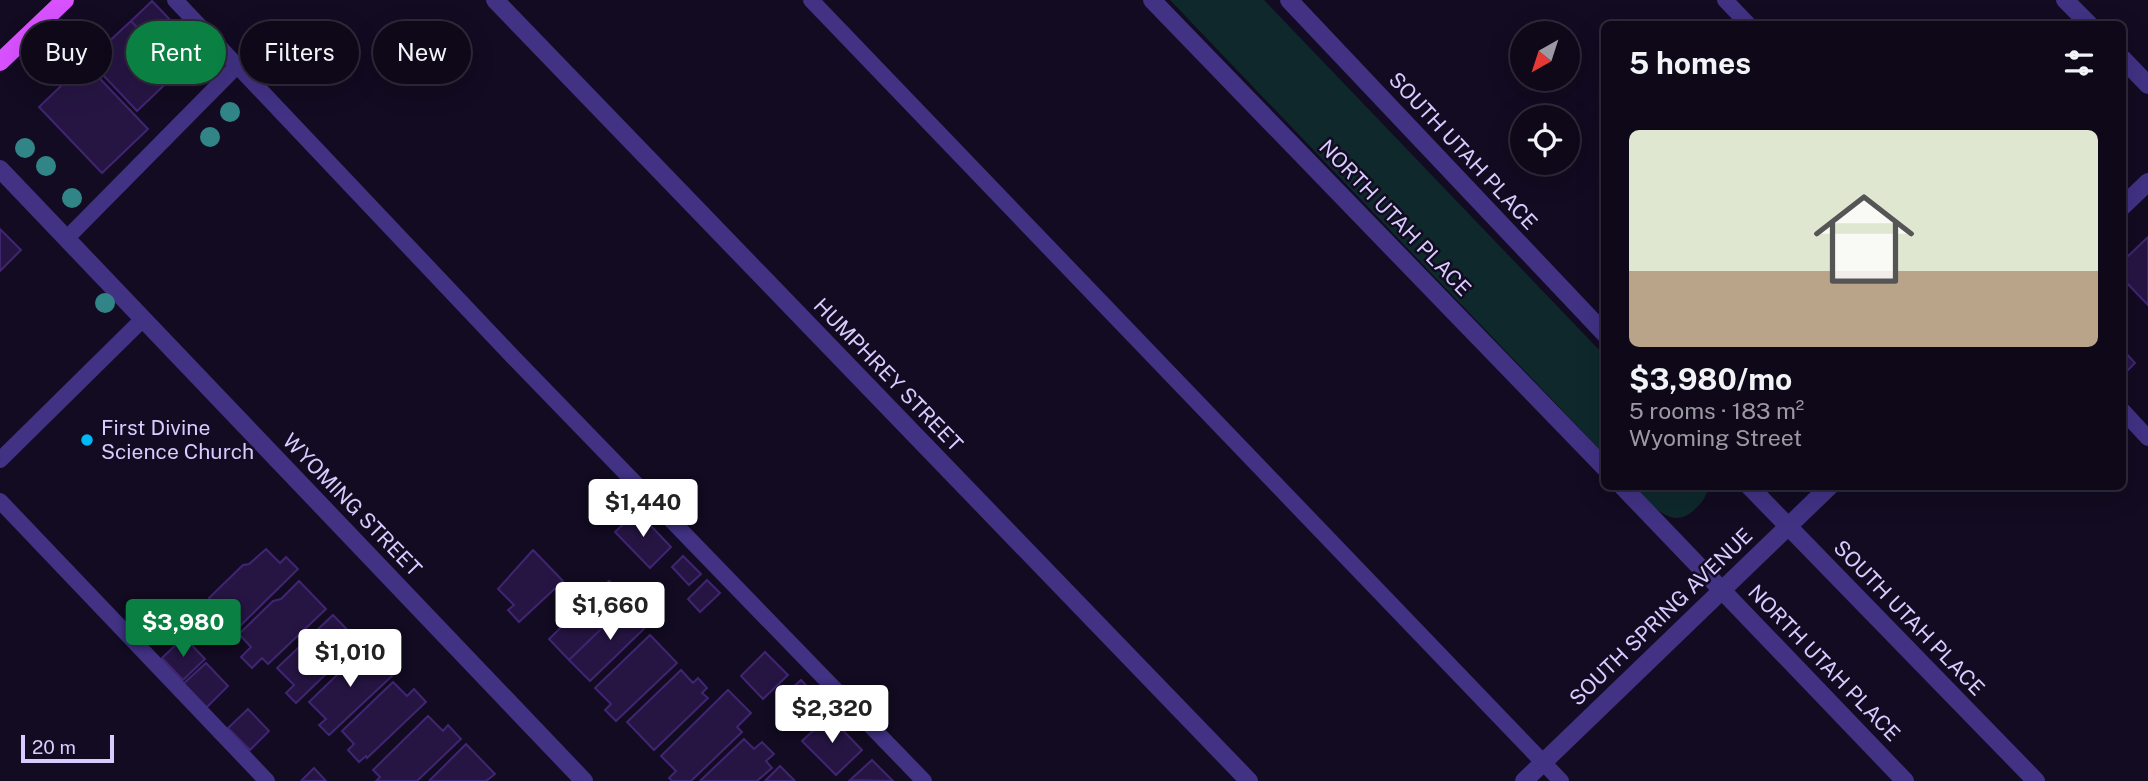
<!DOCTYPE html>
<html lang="en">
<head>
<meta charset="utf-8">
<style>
	:root { --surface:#0e0819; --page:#171122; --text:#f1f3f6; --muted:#9b9aa2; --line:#2e2938; --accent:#0b8043 }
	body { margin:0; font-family:"Public Sans",sans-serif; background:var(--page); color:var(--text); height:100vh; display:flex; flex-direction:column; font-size:26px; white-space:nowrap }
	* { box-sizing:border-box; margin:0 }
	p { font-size:23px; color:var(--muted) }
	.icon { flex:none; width:38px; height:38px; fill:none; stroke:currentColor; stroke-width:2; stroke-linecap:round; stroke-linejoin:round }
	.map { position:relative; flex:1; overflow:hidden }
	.panel { position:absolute; left:1601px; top:21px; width:525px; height:469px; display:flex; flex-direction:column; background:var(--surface); border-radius:10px; box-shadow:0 7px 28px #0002,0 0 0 2px var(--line) }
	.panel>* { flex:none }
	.banner { position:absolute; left:21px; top:21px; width:665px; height:63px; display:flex; gap:14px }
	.needle { width:46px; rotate:219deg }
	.buttons { position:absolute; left:1510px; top:21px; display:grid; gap:14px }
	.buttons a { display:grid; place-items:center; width:70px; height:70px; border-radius:50%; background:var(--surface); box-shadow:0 7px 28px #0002,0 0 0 2px var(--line); font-size:35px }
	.scale { position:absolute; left:21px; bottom:18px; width:93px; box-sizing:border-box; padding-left:7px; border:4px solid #d8cbff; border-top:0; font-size:19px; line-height:24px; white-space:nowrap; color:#d8cbff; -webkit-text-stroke:5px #120b21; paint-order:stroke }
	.price { position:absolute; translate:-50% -60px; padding:0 16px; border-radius:7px; background:#fff; color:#222; font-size:23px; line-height:46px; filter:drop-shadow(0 2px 4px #0008) }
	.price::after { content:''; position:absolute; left:50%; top:42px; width:21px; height:16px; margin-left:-10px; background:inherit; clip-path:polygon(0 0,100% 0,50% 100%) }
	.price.selected { background:var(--accent); color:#fff }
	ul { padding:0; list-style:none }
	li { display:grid; align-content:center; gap:14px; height:371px; padding:0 28px }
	li span { display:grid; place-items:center; height:217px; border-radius:10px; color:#555 }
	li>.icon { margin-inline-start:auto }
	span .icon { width:126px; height:126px; fill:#fffc; stroke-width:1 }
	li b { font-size:30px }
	h2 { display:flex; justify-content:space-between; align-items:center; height:84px; padding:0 28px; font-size:30px }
	.chip { padding:0 24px; border-radius:32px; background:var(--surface); box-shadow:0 7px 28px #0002,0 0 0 2px var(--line); font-size:24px; line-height:63px }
	.chip.selected { background:var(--accent); color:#fff }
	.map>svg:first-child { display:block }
	.green { fill:#0e282b }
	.building { fill:#261543; stroke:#402571; stroke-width:2 }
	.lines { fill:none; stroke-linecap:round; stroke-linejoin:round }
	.lane { stroke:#413284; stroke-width:16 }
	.street { stroke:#413284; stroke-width:18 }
	.primary { stroke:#d852ff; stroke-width:18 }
	.tree { fill:#328586 }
	.poi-dot { fill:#00b9f6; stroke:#120b21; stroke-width:2.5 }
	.labels { text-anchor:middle; stroke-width:5; stroke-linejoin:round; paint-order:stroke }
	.street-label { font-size:21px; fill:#d8cbff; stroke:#120b21 }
	.poi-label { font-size:21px; fill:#d8cbff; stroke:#120b21; text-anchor:start }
</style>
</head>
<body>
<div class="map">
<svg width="2148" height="781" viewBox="0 0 2148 781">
	<rect width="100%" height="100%" fill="#120b21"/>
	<path class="green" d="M1170,0H1264L1605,356V455Z
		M1635,487H1709C1706,497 1702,503 1694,510C1671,532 1650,503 1635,487Z"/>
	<path class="building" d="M152,1L200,51L179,71L131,21Z
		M131,21L179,71L137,111L89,60Z
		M85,63L148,129L102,173L39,107Z
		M0,229L21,250L0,271Z
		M2148,237V305L2123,279V261Z
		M2123,350L2135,363L2123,375Z
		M637,511L671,547L650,568L615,532Z
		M266,549L280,563L286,557L298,569L238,628L232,622L228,626L214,612L219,608L209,598L243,565L249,564Z
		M533,550L563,581L519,622L508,610L514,605L498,589Z
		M683,556L701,574L689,585L672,567Z
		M707,580L720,593L700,612L688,599Z
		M299,581L326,609L268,664L262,658L252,668L241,657L251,647L239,634L273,601L281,599Z
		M609,581L629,602L569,660L549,639Z
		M629,602L650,623L590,681L569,660Z
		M333,615L359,642L296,703L286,693L294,685L277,668Z
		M650,635L677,663L616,721L605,710L611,704L595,688Z
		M184,637L205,659L183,680L162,658Z
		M369,644L382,657L378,661L392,676L329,735L319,725L326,719L309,702Z
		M765,652L788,675L763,699L741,676Z
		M206,663L228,686L206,708L183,684Z
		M681,670L693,683L698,678L707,688L702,693L708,698L654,750L627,722Z
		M801,680L822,702L802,721L781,698Z
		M393,682L407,696L414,689L426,702L367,758L366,756L359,762L348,750L354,744L342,731Z
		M728,690L751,713L737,727L742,732L691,781H672L669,778L676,771L661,756Z
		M248,709L269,731L250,750L228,728Z
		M428,716L443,731L448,725L461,739L417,781H376L380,777L373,770Z
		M829,716L862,750L836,775L802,741Z
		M744,739L754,749L762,742L774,754L766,761L772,768L757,781H700Z
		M466,744L495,774L486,781H429Z
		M872,760L893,781L850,780Z
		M780,766L795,781H765Z
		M314,768L326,781H301Z"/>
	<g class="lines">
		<path class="lane" d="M175,0L513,357L924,781
			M811,0L1561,781
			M1725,0L1748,24
			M66,239L237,66
			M2123,411L2148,438
			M0,460L143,319
			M0,501L267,781"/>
		<path class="street" d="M495,0L1249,781
			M1152,0L1605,468
			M1289,0L1605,334
			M2065,0L2089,24
			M2123,59L2148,85
			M0,169L584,781
			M2123,206L2148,182
			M1622,486L1905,781
			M1749,486L2036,781
			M1524,781L1830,486"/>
		<path class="primary" d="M0,62L65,0"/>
	</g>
	<g class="tree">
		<circle cx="73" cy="52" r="10"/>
		<circle cx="297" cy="67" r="10"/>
		<circle cx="230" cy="112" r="10"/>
		<circle cx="210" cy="137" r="10"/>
		<circle cx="25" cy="148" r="10"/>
		<circle cx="46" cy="166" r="10"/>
		<circle cx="72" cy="198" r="10"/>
		<circle cx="105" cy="303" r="10"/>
	</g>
	<circle class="poi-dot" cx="87" cy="440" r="7"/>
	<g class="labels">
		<g class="street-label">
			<text transform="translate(1463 151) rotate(47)" y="7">SOUTH UTAH PLACE</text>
			<text transform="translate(1395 218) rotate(46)" y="7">NORTH UTAH PLACE</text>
			<text transform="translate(888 375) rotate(46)" y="7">HUMPHREY STREET</text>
			<text transform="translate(352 505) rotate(46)" y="7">WYOMING STREET</text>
			<text transform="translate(1661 617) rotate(-44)" y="7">SOUTH SPRING AVENUE</text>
			<text transform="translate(1909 618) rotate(46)" y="7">SOUTH UTAH PLACE</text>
			<text transform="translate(1824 663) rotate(46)" y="7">NORTH UTAH PLACE</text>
		</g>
		<g class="poi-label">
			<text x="101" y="435">First Divine<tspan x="101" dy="24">Science Church</tspan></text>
		</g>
	</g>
</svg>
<div class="buttons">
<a><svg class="needle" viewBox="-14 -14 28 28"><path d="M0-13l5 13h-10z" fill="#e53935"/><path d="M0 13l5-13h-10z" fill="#9b9aa2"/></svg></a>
<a><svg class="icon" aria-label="locate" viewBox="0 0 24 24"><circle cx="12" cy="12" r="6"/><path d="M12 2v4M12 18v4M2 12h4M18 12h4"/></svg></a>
</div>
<div class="scale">20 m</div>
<b class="price" style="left:643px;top:539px">$1,440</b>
<b class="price" style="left:610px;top:642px">$1,660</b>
<b class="price selected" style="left:183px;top:659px">$3,980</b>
<b class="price" style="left:350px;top:689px">$1,010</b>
<b class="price" style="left:832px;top:745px">$2,320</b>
<div class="banner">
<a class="chip">Buy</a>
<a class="chip selected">Rent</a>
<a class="chip">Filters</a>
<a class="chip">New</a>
</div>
<section class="panel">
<h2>5 homes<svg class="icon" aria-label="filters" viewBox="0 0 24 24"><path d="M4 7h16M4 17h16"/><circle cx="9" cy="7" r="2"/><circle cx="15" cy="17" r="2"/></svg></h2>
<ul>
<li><span style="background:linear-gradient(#dfe7d0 65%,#b9a48a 0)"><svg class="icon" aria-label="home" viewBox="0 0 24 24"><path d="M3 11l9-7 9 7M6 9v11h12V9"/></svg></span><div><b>$3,980/mo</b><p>5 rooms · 183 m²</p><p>Wyoming Street</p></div></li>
</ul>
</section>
</div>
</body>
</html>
